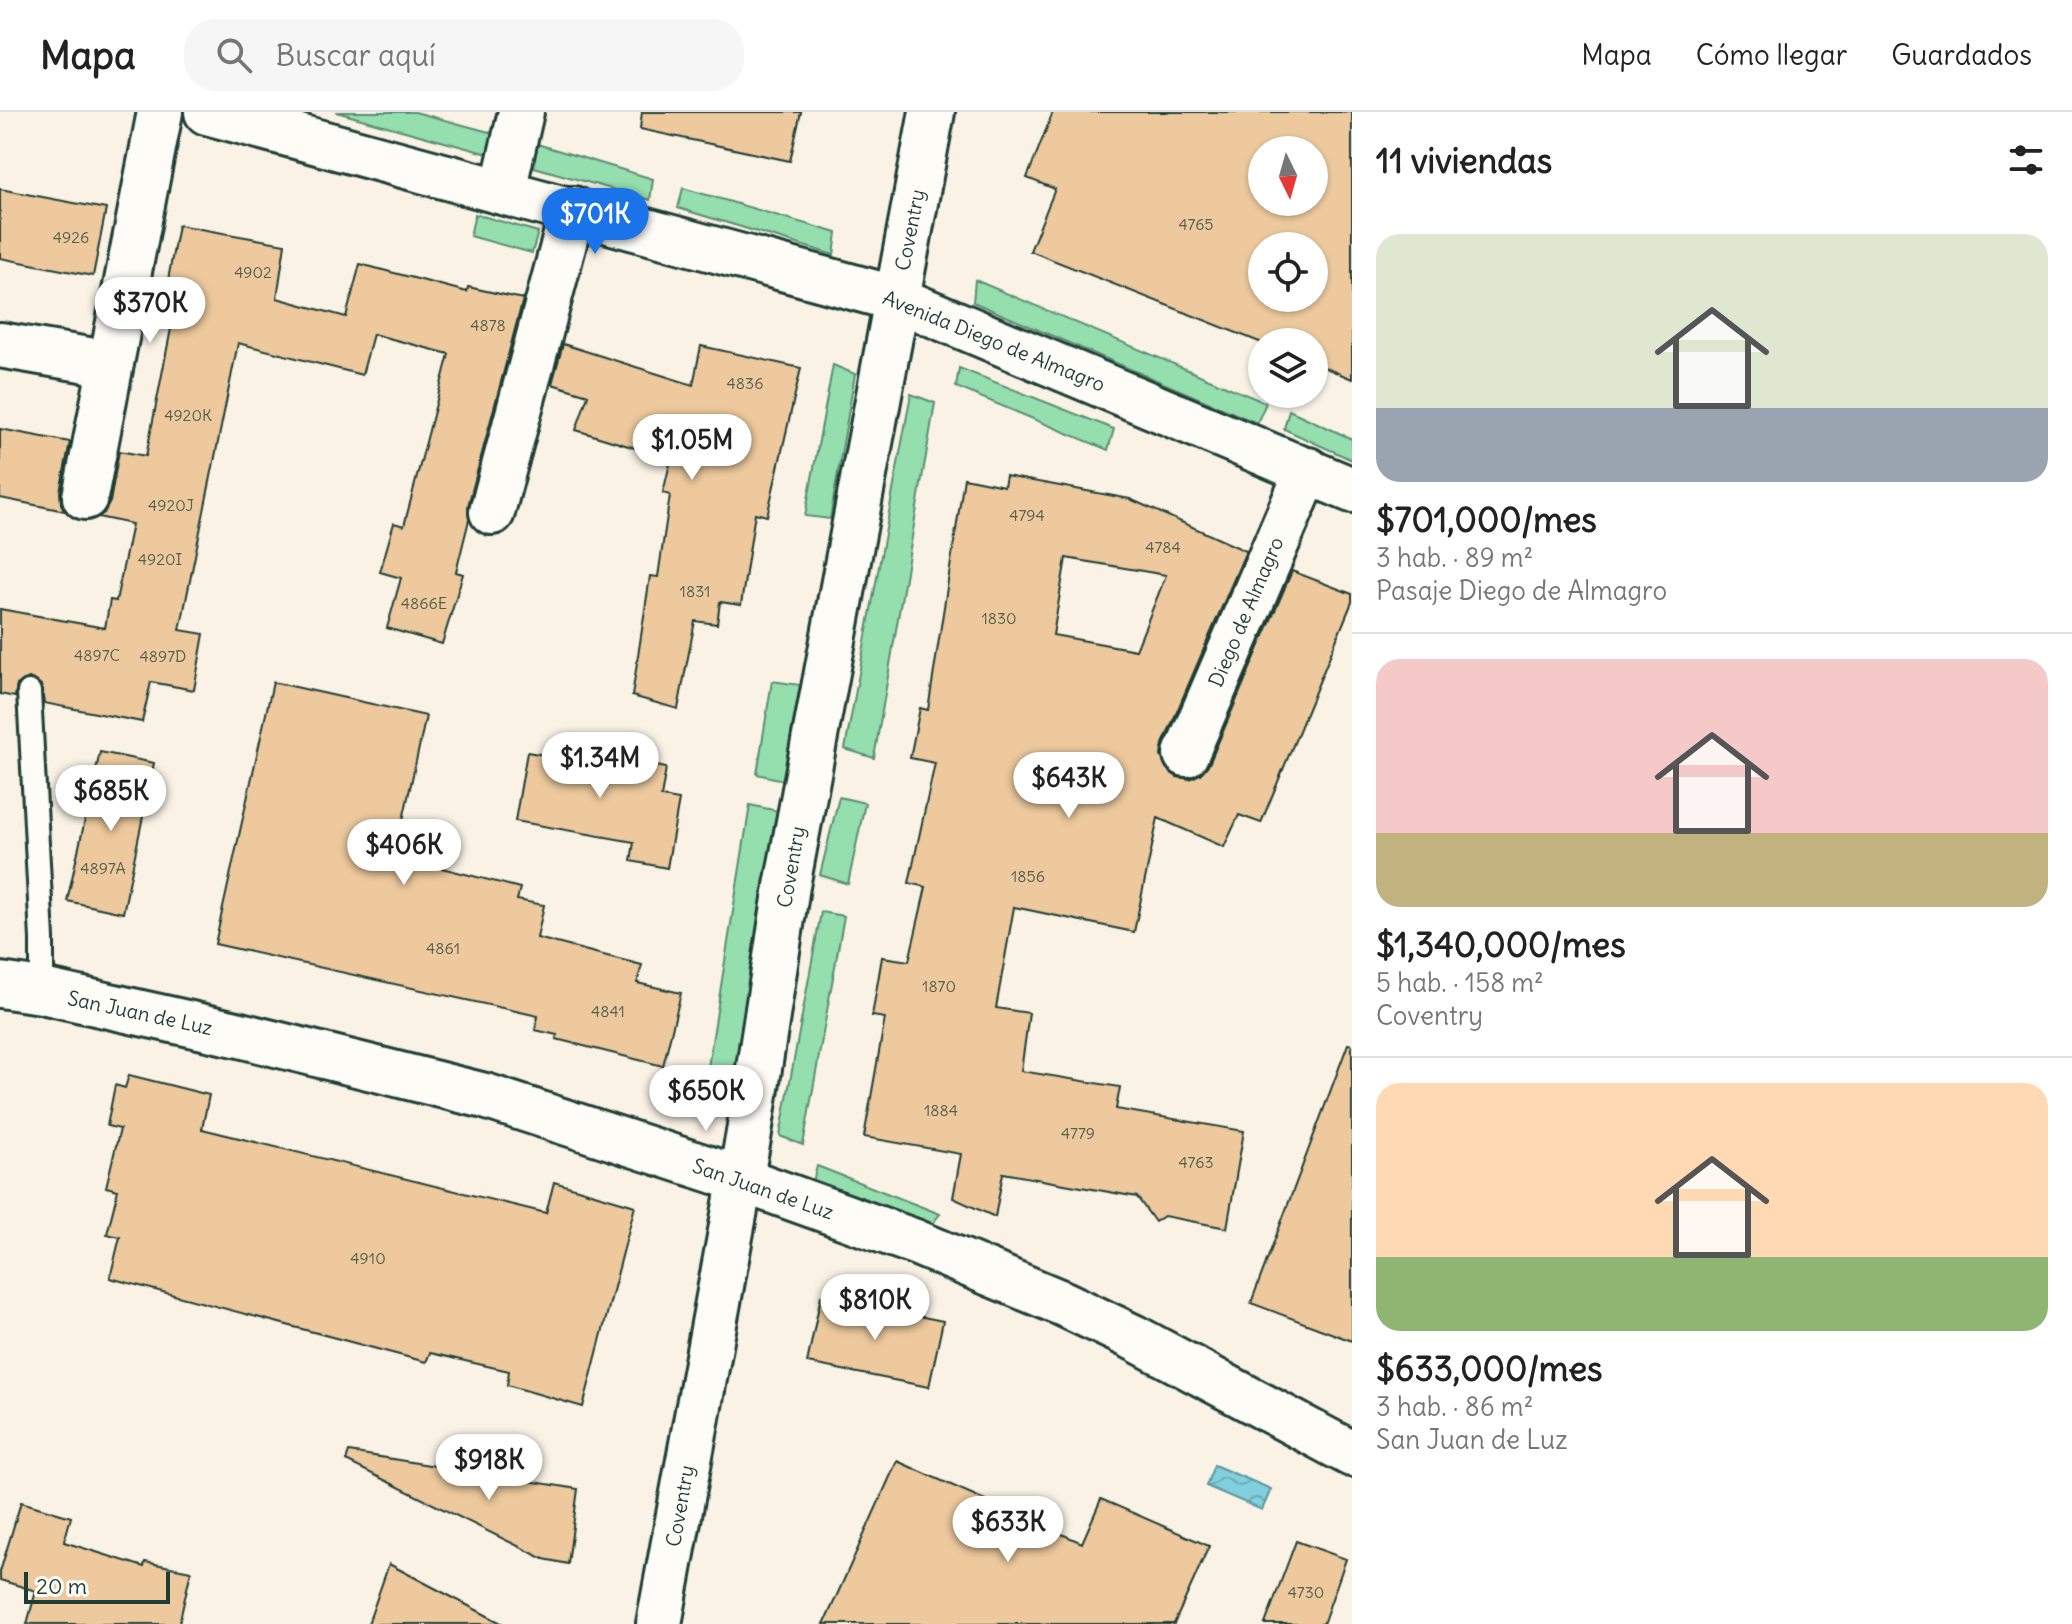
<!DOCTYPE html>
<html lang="es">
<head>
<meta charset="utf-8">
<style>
	:root { --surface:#fff; --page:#f6f6f6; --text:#222; --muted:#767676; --line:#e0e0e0; --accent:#1a73e8 }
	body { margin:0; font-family:Delius,sans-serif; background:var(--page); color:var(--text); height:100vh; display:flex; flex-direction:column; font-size:30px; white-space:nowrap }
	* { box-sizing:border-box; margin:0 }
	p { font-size:26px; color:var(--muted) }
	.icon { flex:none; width:44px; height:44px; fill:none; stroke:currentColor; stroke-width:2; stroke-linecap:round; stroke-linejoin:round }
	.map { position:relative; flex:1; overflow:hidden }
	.drawer { display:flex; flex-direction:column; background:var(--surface); width:720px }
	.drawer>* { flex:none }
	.needle { width:52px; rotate:175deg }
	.controls { position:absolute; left:1248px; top:24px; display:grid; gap:16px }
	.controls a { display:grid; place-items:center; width:80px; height:80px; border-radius:50%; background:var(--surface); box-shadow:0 2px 6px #0004; font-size:40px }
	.scale { position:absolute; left:24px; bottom:20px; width:146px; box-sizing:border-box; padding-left:8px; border:4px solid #1f3d34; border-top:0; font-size:22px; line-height:28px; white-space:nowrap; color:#1f3d34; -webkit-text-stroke:6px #fdfcf7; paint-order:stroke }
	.price { position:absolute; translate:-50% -68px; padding:0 18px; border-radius:28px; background:#fff; color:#222; font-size:26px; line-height:52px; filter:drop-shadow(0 2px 4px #0008) }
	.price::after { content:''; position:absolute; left:50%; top:48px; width:24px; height:18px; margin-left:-12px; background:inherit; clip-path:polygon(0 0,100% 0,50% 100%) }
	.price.current { background:var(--accent); color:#fff }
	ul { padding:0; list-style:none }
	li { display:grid; align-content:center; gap:16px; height:424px; padding:0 24px }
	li+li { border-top:2px solid var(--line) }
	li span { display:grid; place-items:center; height:248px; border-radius:24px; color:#555 }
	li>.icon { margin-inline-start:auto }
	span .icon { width:144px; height:144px; fill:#fffc; stroke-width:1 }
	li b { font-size:34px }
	h2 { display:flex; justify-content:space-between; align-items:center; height:96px; padding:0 24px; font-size:34px }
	header { display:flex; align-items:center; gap:48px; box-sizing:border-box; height:112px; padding:0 40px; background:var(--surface); border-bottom:2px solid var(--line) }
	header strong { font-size:38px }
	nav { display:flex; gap:44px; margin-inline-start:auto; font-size:28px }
	.search { width:560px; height:72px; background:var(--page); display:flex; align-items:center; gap:20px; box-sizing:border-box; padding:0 28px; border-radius:32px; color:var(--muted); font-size:30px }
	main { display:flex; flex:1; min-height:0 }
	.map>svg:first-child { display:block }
	.green { fill:#95deae; stroke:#5a8e71; stroke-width:2 }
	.water { fill:url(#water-waves); stroke:#5a959b; stroke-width:2 }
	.building { fill:#edc99d; stroke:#1f3d34; stroke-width:2; fill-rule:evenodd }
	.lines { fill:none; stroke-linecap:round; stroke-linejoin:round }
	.lane-casing { stroke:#1f3d34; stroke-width:28 }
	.street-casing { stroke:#1f3d34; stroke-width:50 }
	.secondary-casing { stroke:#1f3d34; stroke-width:50 }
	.lane { stroke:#fdfcf7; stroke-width:22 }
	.street { stroke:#fdfcf7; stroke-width:44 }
	.secondary { stroke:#fdfcf7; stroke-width:44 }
	.labels { text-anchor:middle; stroke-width:8; stroke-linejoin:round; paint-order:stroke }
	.number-label { font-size:16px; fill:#52604e }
	.street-label { font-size:20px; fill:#1f3d34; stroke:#fdfcf7 }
</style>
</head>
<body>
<header>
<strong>Mapa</strong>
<div class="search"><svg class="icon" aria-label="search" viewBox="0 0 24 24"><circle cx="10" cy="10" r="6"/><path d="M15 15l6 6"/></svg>Buscar aquí</div>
<nav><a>Mapa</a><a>Cómo llegar</a><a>Guardados</a></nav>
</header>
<main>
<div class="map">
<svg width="1352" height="1512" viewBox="0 0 1352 1512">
	<defs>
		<pattern id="water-waves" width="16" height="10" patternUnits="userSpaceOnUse" patternTransform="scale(2)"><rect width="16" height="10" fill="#81cfdf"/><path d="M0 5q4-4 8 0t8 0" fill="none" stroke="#69a9b6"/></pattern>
	</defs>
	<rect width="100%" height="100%" fill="#faf2e5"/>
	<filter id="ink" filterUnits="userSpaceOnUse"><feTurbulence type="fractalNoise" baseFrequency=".0125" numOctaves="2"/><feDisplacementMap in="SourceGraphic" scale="16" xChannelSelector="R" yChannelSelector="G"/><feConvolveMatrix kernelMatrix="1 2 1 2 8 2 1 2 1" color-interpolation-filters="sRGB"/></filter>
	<g filter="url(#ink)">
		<path class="green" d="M336,0H415L504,24L499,45Z
			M537,32L653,67L650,88L534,55Z
			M683,76L837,121L834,143L678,96Z
			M475,102L538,120L532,141L470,124Z
			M975,168L1266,291L1257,311L973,190Z
			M833,253L855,262L830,407L805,404Z
			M959,256L1114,317L1108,338L956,275Z
			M911,282L935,291L874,646L845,637Z
			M1289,298L1352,327V348L1284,317Z
			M772,569L800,573L783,668L757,662Z
			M839,685L865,691L848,772L820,763Z
			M750,693L778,699L727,1006L701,999Z
			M821,800L844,804L803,1033L780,1024Z
			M817,1054L940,1102L929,1116L813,1070Z"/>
		<path class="water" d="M1214,1353L1271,1377L1262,1398L1206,1374Z"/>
		<path class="building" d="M642,0H801L790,49L640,17Z
			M1053,0H1352V267L1314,251V230L1262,231L1030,139L1055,77L1027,66ZM1262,38H1314V90H1262ZM1262,134H1314V186H1262Z
			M0,77L106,97L93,164L0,146Z
			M178,113L285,132L277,186L346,205L360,152L467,180L468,175L523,187L468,394L469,408L456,460L463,462L442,532L387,516L401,466L380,460L394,411L404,414L449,242L373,222L362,263L238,231L180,518L204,522L194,578L151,570L142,610L44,591L41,573L29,566L17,573L15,585L0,582V497L105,516L110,488L116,489L132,412L98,405L104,401L110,390L119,339L146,344L178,181L166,179Z
			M563,232L693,273L701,234L801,256L767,404L755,401L741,493L720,490L717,512L695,509L678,597L632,584L650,464L658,465L670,383L663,381L671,347L576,318L588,283L552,272Z
			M0,317L70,330L60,380L61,392L65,399L0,386Z
			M1006,364L1130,387L1246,439L1163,632L1161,644L1166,656L1177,665L1190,667L1200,662L1209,652L1292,459L1352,482V490L1261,711L1239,703L1224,735L1158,706L1134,820L1014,795L996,896L1029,901L1021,959L1120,975L1116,997L1244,1019L1227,1116L1164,1104L1155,1110L1137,1085L1003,1061L995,1105L953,1086L961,1042L864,1025L885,906L872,904L882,845L909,849L926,775L909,771L935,651L910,646L920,596L928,598L964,366L1004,374ZM1066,446L1166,463L1136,538L1053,523Z
			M273,570L426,604L395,744L520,776L517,788L544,793L537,826L642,853L637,871L681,881L663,954L556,927L557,923L535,918L538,904L215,832Z
			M558,633L666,656L661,685L679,688L667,756L631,749L634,730L515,709L527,640L556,645Z
			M100,640L154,651L123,801L67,789Z
			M1348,932L1352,933V1229L1251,1191Z
			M129,963L209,983L202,1017L546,1101L554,1070L635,1094L583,1295L507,1273L509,1259L430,1241L426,1250L110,1166L120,1125L107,1122L118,1078L106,1075L120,1017L107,1014L115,973L125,976Z
			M821,1184L943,1209L929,1275L807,1251Z
			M349,1340L578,1377L568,1452L544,1447L346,1349Z
			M897,1349L1082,1431L1101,1387L1209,1434L1174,1512H824Z
			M21,1390L71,1405L64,1430L144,1455L145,1450L191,1459L179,1512H27L36,1479L0,1468V1460Z
			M1296,1429L1346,1447L1323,1512H1265Z
			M389,1452L503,1512H368Z"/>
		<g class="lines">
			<defs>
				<path id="lane" d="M29,580L42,827V879"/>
				<path id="street" d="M503,78L521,0
					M0,233L111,252
					M85,385L160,0
					M492,400L573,97
					M1186,642L1308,358
					M0,873L42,879L240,923L485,984L740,1067L915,1130L1064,1192L1133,1225L1352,1342"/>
				<path id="secondary" d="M207,0L897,187L1352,378
					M659,1512L749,1021L787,774L932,0"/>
			</defs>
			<use href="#lane" class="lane-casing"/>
			<use href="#street" class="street-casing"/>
			<use href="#secondary" class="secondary-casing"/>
			<use href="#lane" class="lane"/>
			<use href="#street" class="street"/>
			<use href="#secondary" class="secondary"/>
		</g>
	</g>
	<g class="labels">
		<g class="number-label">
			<text x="1196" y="118">4765</text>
			<text x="71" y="131">4926</text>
			<text x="253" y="166">4902</text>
			<text x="488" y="219">4878</text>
			<text x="745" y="277">4836</text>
			<text x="188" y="309">4920K</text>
			<text x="171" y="399">4920J</text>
			<text x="1027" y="409">4794</text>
			<text x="1163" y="441">4784</text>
			<text x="160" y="453">4920I</text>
			<text x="695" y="485">1831</text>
			<text x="424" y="497">4866E</text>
			<text x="999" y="512">1830</text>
			<text x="97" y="549">4897C</text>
			<text x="163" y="550">4897D</text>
			<text x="103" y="762">4897A</text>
			<text x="1028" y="770">1856</text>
			<text x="443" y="842">4861</text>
			<text x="939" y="880">1870</text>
			<text x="608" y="905">4841</text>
			<text x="941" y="1004">1884</text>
			<text x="1078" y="1027">4779</text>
			<text x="1196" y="1056">4763</text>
			<text x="368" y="1152">4910</text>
			<text x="1306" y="1486">4730</text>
		</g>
		<g class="street-label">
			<text transform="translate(910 118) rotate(-79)" y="7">Coventry</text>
			<text transform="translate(994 229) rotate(22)" y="7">Avenida Diego de Almagro</text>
			<text transform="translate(1246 500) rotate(-67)" y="7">Diego de Almagro</text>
			<text transform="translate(791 755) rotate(-80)" y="7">Coventry</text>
			<text transform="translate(140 901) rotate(12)" y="7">San Juan de Luz</text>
			<text transform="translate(763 1077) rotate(19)" y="7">San Juan de Luz</text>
			<text transform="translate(680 1394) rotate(-80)" y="7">Coventry</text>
		</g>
	</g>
</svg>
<div class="controls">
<a><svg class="needle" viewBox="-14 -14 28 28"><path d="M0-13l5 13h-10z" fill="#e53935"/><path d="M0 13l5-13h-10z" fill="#767676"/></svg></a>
<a><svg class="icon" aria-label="locate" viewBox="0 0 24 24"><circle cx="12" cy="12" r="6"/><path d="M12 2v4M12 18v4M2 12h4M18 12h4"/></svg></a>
<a><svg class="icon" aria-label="layers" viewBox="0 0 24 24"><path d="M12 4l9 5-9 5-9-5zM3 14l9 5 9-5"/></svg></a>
</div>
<div class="scale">20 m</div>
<b class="price current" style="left:595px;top:144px">$701K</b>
<b class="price" style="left:150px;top:233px">$370K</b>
<b class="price" style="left:692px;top:370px">$1.05M</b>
<b class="price" style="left:600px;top:688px">$1.34M</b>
<b class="price" style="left:1069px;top:708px">$643K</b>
<b class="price" style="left:111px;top:721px">$685K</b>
<b class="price" style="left:404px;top:775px">$406K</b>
<b class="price" style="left:706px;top:1021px">$650K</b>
<b class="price" style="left:875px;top:1230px">$810K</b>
<b class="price" style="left:489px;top:1390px">$918K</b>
<b class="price" style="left:1008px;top:1452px">$633K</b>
</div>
<section class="drawer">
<h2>11 viviendas<svg class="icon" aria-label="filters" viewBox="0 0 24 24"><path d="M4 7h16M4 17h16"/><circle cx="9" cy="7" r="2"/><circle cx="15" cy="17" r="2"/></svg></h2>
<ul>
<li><span style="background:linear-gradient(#dfe7d0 70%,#9aa5b1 0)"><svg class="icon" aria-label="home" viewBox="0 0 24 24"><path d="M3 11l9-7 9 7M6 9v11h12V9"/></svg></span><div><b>$701,000/mes</b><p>3 hab. · 89 m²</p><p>Pasaje Diego de Almagro</p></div></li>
<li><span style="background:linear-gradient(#f6c9c9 70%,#c2b280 0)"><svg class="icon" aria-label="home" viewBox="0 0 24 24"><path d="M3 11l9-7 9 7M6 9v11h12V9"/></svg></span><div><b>$1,340,000/mes</b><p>5 hab. · 158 m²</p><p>Coventry</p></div></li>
<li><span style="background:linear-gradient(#ffd9b3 70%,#8fb573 0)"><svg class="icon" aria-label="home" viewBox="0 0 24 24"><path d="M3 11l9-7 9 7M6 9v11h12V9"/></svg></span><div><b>$633,000/mes</b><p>3 hab. · 86 m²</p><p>San Juan de Luz</p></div></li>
</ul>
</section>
</main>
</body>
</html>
